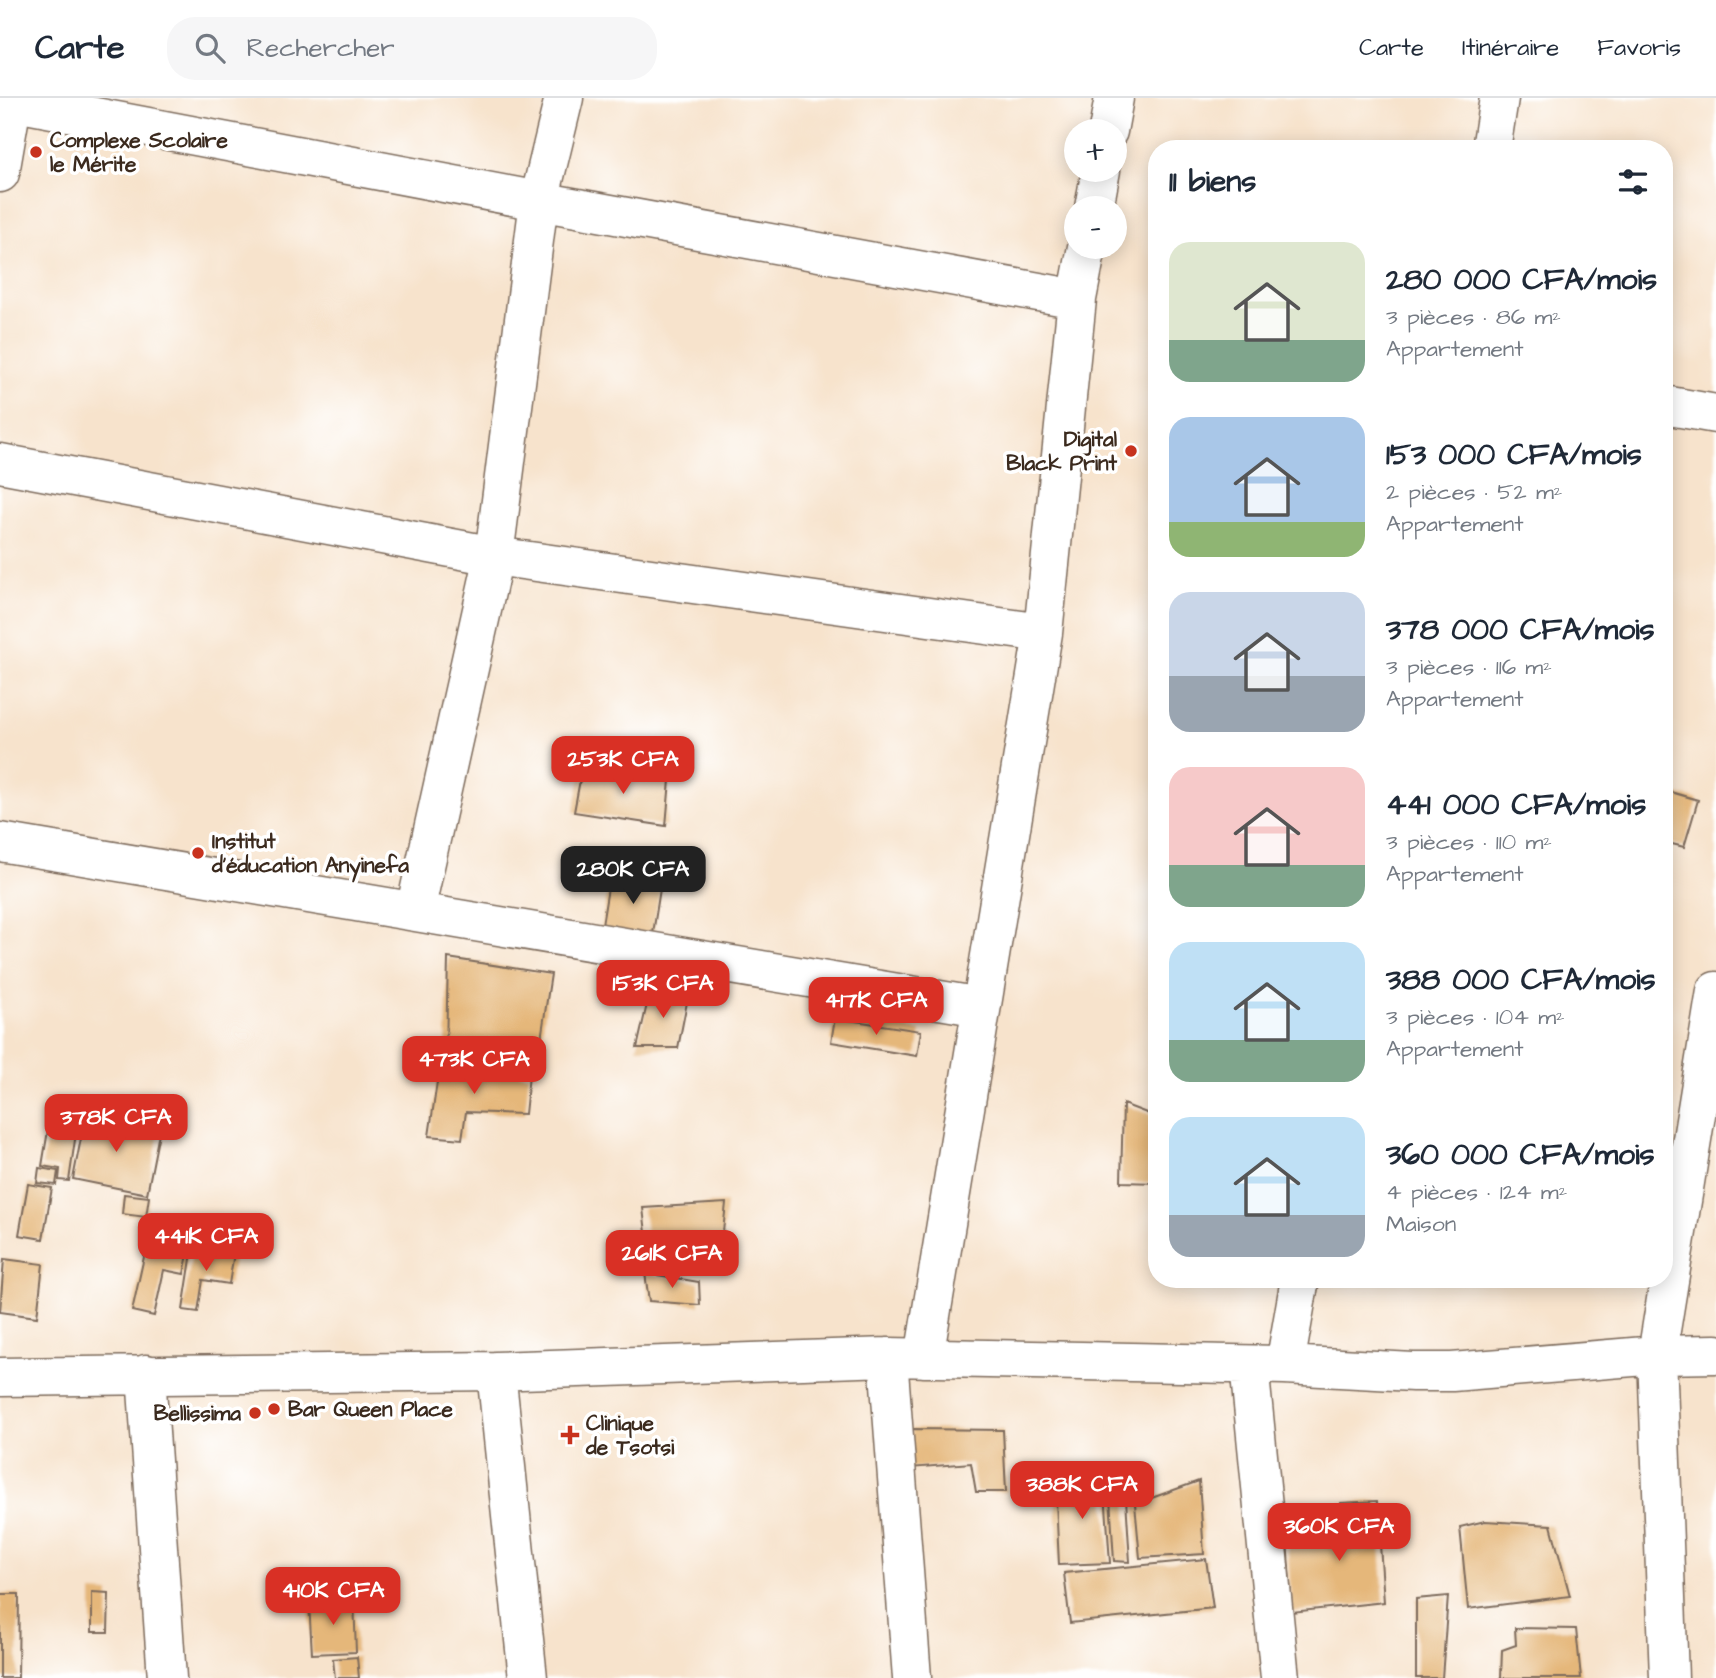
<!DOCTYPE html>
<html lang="fr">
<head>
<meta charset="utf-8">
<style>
	:root { --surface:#fff; --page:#f6f6f7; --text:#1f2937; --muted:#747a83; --line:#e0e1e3; --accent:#d93025 }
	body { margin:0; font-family:"Architects Daughter",sans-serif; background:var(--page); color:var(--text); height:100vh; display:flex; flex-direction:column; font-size:26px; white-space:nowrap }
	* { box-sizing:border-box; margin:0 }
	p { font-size:23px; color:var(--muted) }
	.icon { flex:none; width:38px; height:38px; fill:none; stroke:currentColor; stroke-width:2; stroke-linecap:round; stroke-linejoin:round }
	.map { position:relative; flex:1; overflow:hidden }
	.side { position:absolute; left:1148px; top:42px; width:525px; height:1148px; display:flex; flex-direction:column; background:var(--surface); border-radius:28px; box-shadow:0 4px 18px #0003 }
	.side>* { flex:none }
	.buttons { position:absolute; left:1064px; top:21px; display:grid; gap:14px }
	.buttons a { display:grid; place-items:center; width:63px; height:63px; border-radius:50%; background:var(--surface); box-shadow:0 4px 18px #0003; font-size:35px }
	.price { position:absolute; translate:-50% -60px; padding:0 16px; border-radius:14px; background:var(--accent); color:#fff; font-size:23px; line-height:46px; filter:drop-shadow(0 2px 4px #0008) }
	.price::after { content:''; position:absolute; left:50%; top:42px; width:21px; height:16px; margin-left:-10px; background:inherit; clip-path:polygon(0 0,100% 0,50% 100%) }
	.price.current { background:#222; color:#fff }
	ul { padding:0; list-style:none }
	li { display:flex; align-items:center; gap:21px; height:175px; padding:0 21px }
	li span { display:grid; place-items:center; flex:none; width:196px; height:140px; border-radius:21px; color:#555 }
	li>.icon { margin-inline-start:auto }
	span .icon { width:84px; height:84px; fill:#fffc; stroke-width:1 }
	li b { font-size:30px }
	h2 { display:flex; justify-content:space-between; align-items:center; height:84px; padding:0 21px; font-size:30px }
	header { display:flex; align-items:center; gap:42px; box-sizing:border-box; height:98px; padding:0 35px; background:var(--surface); border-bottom:2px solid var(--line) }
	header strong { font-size:33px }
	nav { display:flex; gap:38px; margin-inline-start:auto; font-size:24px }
	.search { width:490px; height:63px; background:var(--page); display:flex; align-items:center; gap:18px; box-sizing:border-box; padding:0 24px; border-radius:28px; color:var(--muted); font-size:26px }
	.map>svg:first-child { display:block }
	.building { fill:#e5b77a }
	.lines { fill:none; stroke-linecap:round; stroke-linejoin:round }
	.minor-casing { stroke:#7d6b5b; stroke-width:41 }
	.minor { stroke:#fff; stroke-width:38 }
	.poi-dot { fill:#c8321e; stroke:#fff; stroke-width:2.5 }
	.labels { text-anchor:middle; stroke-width:7; stroke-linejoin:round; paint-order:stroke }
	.poi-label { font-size:21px; font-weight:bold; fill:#3b2a1e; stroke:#fff; text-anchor:start }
</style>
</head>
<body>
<header>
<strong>Carte</strong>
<div class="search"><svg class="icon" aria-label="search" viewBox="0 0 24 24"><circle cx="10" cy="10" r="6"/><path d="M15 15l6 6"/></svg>Rechercher</div>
<nav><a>Carte</a><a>Itinéraire</a><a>Favoris</a></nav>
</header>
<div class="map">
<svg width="1716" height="1580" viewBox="0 0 1716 1580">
	<rect width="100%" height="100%" fill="#fff"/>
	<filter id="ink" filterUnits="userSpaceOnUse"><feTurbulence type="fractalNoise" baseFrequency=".0143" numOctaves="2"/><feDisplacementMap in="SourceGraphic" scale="14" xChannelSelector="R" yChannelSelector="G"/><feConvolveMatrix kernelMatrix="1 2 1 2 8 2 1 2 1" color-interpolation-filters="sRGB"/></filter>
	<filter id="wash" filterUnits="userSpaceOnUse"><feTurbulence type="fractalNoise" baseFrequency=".00686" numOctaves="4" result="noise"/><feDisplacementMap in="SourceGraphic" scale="28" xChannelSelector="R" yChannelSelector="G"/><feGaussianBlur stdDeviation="1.57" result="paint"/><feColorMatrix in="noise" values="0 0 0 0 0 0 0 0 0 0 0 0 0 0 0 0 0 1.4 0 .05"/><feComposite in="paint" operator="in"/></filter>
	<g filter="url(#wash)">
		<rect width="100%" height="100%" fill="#f7e3cc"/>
		<g id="blocks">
			<path class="building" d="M583,666L670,682L666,728L574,714Z
				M1664,692L1698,702L1684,749L1664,744Z
				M624,771L662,778L652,842L601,833L608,790L621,791Z
				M448,860L551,876L537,967L446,951Z
				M650,893L689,894L678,950H637Z
				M835,920L921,933L917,958L831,944Z
				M440,964L529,977L525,1016L466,1014L462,1041L429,1038Z
				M53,1003L83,1008L80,1026L67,1023L66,1027L77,1028L69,1083L59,1082L60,1071L42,1068Z
				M1123,1006L1157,1019V1085L1121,1084Z
				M86,1015L160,1030L147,1096L73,1081Z
				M39,1070L58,1073L56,1087L37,1085Z
				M28,1086L52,1090L43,1141L19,1137Z
				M124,1096L149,1099L146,1119L122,1116Z
				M726,1105L721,1153L648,1151L643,1110Z
				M152,1123L193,1132L184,1176L164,1172L154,1218L132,1213Z
				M193,1148L234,1155L229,1186L203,1182L198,1214L183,1212Z
				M4,1161L43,1166L37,1219L0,1214Z
				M645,1175L699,1184L700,1207L649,1203Z
				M912,1331L1003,1332L1006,1394H976L971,1365L910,1370Z
				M1104,1379L1110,1465L1059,1467L1055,1380Z
				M1109,1383L1125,1385L1130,1464L1114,1463Z
				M1199,1383L1204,1456L1140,1460L1135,1406Z
				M1377,1403L1384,1504L1292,1514L1287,1441L1340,1440L1341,1405Z
				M1485,1423L1551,1427L1570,1498L1468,1511L1460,1429Z
				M1206,1461L1213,1510L1070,1525L1064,1475Z
				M92,1494L109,1495L108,1534H92Z
				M0,1496H19L18,1580H0Z
				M1448,1498L1442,1580H1416V1501Z
				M354,1502L356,1554L312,1556L309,1504Z
				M1515,1530L1576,1531L1581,1580H1501L1502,1552L1516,1547Z
				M357,1559L359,1580H335L333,1561Z"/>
		</g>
	</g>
	<g filter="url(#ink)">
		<use href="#blocks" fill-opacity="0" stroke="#7d6b5b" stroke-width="2"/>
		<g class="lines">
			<defs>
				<path id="minor" d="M0,1L539,103L1077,201
					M1108,33L1114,0
					M1491,51L1499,0
					M0,75L13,0
					M1094,110L1101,72
					M1664,307L1716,316
					M0,365L494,458L1043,535
					M0,744L981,909
					M415,813L494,458L539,103L564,0
					M888,1259L912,1580
					M924,1260L1043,535L1077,201L1087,149
					M1249,1267L1280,1580
					M1285,1267L1300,1181
					M496,1273L528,1580
					M146,1276L167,1580
					M0,1279L496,1273L888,1259L1285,1267L1413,1274H1452L1657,1257L1716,1256
					M1669,1580L1657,1257L1716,893"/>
			</defs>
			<use href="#minor" class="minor-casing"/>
			<use href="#minor" class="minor"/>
		</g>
	</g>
	<g class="poi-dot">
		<circle cx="36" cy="54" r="7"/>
		<circle cx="1131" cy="353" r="7"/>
		<circle cx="198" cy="755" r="7"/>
		<circle cx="274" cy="1311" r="7"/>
		<circle cx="255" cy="1315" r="7"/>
		<path d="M566.5 1326.5h7v7h7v7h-7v7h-7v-7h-7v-7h7z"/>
	</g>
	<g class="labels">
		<g class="poi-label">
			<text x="50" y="49">Complexe Scolaire<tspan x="50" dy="24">le Mérite</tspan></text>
			<text x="1117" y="348" text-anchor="end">Digital<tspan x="1117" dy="24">Black Print</tspan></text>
			<text x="212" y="750">Institut<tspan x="212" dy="24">d'éducation Anyinefa</tspan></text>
			<text x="288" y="1318">Bar Queen Place</text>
			<text x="241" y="1322" text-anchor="end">Bellissima</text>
			<text x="586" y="1332">Clinique<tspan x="586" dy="24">de Tsotsi</tspan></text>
		</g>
	</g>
</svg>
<div class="buttons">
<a>+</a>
<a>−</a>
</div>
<b class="price" style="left:623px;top:698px">253K CFA</b>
<b class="price current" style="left:633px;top:808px">280K CFA</b>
<b class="price" style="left:663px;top:922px">153K CFA</b>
<b class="price" style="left:876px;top:939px">417K CFA</b>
<b class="price" style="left:474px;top:998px">473K CFA</b>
<b class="price" style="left:116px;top:1056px">378K CFA</b>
<b class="price" style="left:206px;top:1175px">441K CFA</b>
<b class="price" style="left:672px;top:1192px">261K CFA</b>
<b class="price" style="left:1082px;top:1423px">388K CFA</b>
<b class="price" style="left:1339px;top:1465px">360K CFA</b>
<b class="price" style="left:333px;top:1529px">410K CFA</b>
<section class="side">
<h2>11 biens<svg class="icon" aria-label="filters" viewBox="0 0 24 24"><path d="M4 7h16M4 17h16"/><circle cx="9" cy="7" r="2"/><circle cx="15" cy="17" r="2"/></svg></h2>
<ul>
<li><span style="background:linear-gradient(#dfe7d0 70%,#7fa58c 0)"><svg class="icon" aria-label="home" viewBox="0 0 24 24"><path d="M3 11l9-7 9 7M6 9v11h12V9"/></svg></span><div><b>280 000 CFA/mois</b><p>3 pièces · 86 m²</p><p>Appartement</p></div></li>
<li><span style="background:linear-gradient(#a9c7e8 75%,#8fb573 0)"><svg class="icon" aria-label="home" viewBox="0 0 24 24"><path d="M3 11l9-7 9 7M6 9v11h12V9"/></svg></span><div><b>153 000 CFA/mois</b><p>2 pièces · 52 m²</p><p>Appartement</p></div></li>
<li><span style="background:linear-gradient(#c9d6e8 60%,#9aa5b1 0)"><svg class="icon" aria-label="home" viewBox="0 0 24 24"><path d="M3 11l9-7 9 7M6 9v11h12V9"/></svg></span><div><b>378 000 CFA/mois</b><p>3 pièces · 116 m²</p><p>Appartement</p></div></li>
<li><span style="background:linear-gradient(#f6c9c9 70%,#7fa58c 0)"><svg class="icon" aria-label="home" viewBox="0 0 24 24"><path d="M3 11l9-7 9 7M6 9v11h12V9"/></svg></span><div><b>441 000 CFA/mois</b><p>3 pièces · 110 m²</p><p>Appartement</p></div></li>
<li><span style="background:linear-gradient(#bfe0f5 70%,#7fa58c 0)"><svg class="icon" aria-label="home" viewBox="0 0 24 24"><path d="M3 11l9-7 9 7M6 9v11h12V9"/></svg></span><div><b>388 000 CFA/mois</b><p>3 pièces · 104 m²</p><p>Appartement</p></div></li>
<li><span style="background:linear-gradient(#bfe0f5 70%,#9aa5b1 0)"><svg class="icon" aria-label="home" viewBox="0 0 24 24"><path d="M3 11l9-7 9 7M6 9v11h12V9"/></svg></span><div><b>360 000 CFA/mois</b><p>4 pièces · 124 m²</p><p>Maison</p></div></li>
</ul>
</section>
</div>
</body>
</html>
